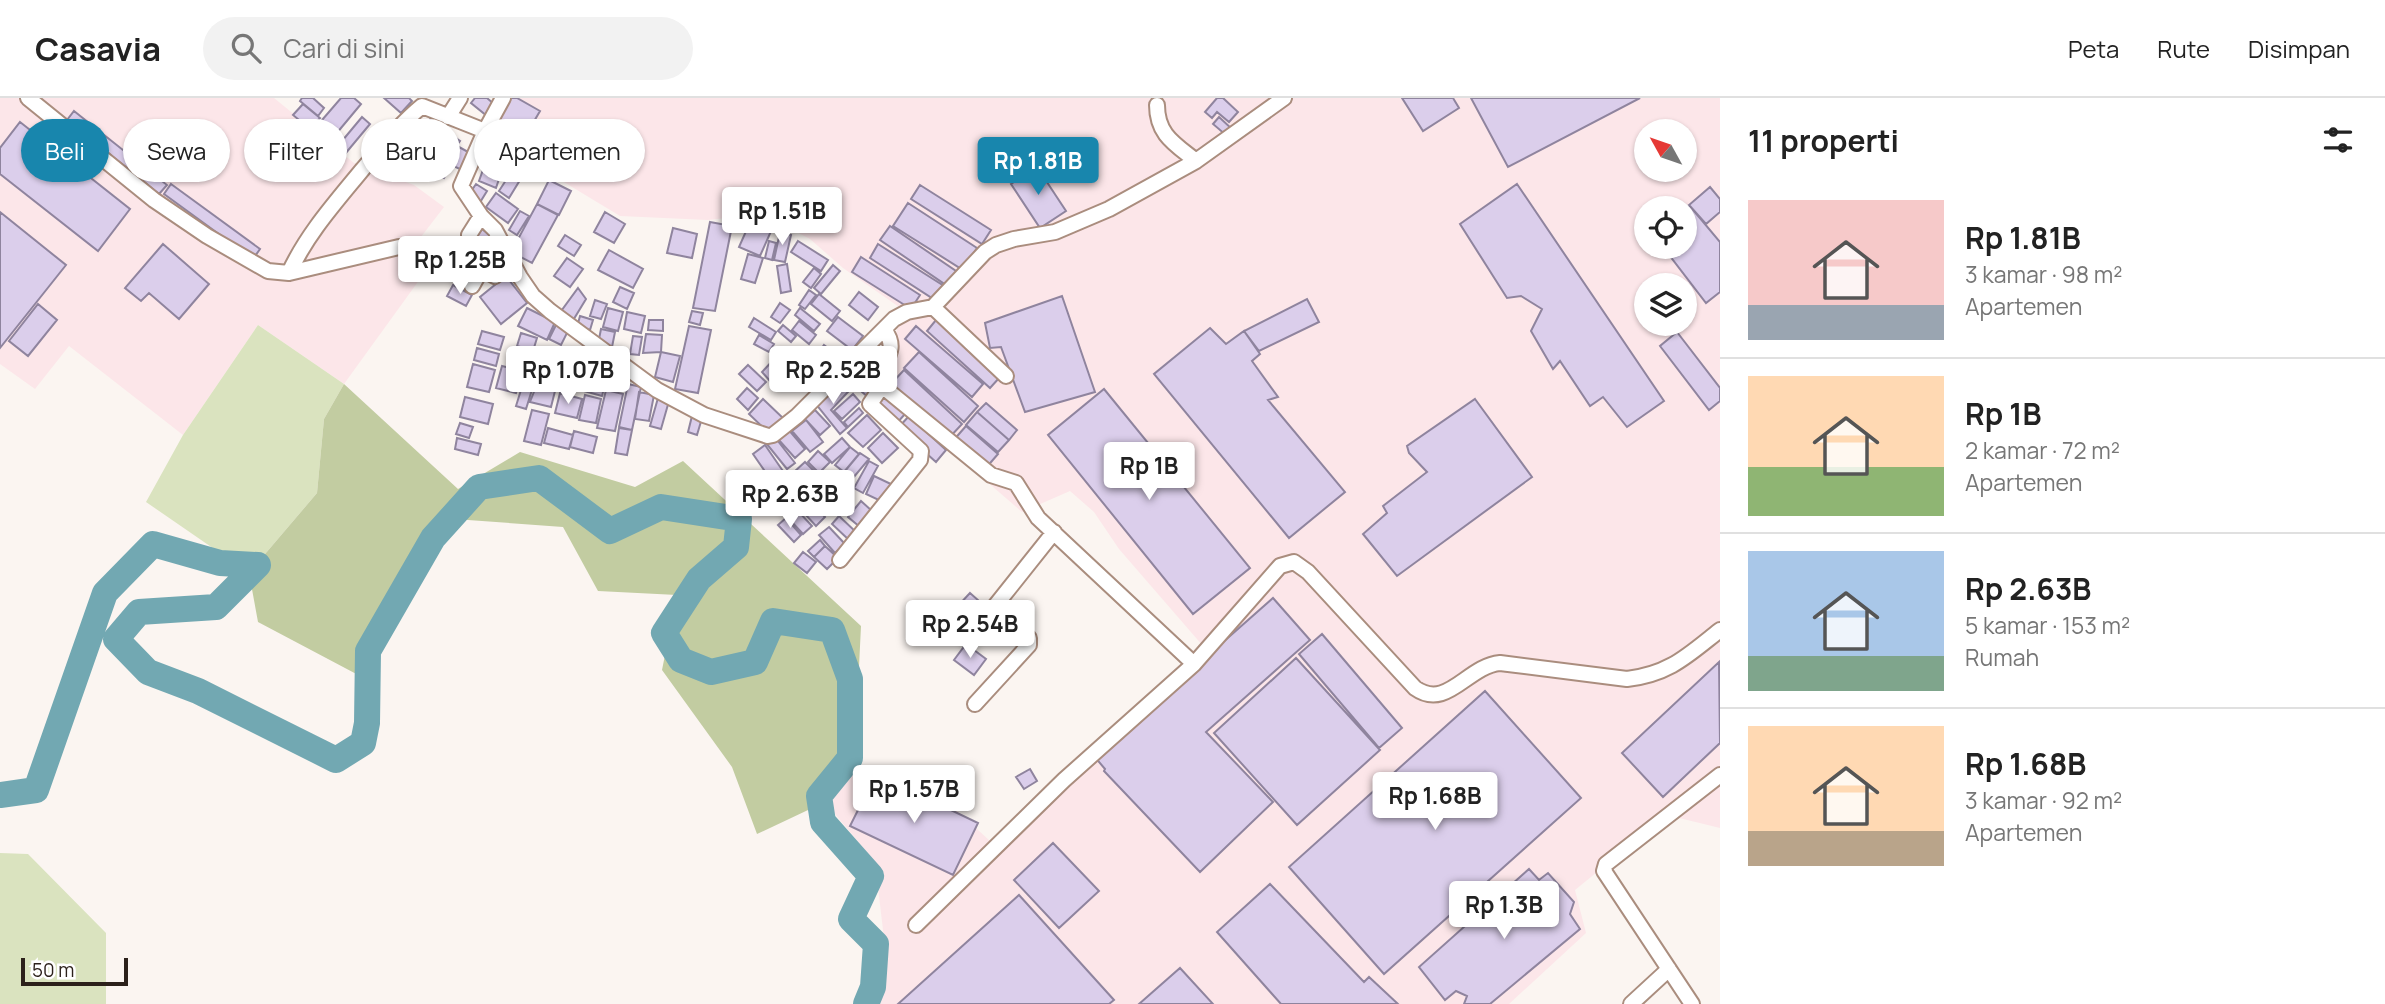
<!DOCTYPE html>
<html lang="id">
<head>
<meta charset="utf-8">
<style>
	:root { --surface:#fff; --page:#f2f2f2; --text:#222; --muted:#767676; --line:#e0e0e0; --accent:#1886ad }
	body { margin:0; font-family:Manrope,sans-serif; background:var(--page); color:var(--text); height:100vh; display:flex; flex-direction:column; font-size:26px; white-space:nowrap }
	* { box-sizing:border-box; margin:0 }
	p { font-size:23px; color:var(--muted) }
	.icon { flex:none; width:38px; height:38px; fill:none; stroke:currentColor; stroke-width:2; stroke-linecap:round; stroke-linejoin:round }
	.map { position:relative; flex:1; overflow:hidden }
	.details { display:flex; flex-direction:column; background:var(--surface); width:665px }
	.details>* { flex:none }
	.guide { position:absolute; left:21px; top:21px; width:665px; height:63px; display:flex; gap:14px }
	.needle { width:46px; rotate:310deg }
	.controls { position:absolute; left:1634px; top:21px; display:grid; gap:14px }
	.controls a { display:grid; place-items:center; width:63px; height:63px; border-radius:50%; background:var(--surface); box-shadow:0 2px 5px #0004; font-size:35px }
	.scale { position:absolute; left:21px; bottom:18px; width:107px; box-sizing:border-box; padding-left:7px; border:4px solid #2c211b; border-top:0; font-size:19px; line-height:24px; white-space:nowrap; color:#2c211b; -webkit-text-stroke:5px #fff; paint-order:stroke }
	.price { position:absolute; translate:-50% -60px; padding:0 16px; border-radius:7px; background:#fff; color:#222; font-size:23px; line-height:46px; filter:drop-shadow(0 2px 4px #0008) }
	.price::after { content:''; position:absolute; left:50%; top:42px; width:21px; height:16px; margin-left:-10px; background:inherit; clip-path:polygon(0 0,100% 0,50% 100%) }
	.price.on { background:var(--accent); color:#fff }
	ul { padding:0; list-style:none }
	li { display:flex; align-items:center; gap:21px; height:175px; padding:0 28px }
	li+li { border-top:2px solid var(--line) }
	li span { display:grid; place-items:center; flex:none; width:196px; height:140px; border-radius:0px; color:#555 }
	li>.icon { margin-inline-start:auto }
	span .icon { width:84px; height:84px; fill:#fffc; stroke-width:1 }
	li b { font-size:30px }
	h2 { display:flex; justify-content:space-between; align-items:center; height:84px; padding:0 28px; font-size:30px }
	.pill { padding:0 24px; border-radius:32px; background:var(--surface); box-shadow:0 2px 5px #0004; font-size:24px; line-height:63px }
	.pill.on { background:var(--accent); color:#fff }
	header { display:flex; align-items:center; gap:42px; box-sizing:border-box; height:98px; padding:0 35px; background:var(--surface); border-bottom:2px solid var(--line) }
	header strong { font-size:33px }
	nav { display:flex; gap:38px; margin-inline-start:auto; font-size:24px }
	.search { width:490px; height:63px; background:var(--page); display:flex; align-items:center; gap:18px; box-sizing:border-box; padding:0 24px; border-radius:38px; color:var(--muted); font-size:26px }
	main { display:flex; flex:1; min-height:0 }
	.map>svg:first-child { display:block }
	.industrial { fill:#fce6e9; fill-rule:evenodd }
	.green { fill:#dae3bf }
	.forest { fill:#c2cca1 }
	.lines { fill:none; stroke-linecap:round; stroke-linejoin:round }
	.river { stroke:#72a8b2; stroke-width:26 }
	.building { fill:#dbceeb; stroke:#8f849e; stroke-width:2 }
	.minor-casing { stroke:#aa8d7e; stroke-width:18 }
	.minor { stroke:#fff; stroke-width:14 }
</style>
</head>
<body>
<header>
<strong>Casavia</strong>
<div class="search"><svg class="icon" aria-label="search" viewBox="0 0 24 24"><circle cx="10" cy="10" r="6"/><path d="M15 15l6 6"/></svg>Cari di sini</div>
<nav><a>Peta</a><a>Rute</a><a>Disimpan</a></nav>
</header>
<main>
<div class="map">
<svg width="1720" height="906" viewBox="0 0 1720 906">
	<rect width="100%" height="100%" fill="#fbf5f1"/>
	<path class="industrial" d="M0,0H274L354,65L414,87L444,109L414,148L433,163L344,286L258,227L183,337L69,248L35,291L0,266Z
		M504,0H1720V730L1671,718L1640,739L1575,792L1586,835L1509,906H872L887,866L875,764L825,704L854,671L952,708L990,743L1061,678L1146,608L1203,548L1119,451L1094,414L1070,393L1022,414L882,293L902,211L843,170L810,141L762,116L708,122L620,118L483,35ZM1647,33H1685V72H1647ZM1647,110H1685V149H1647ZM1647,187H1685V226H1647Z"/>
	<path class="green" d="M258,227L344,286L324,321L317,395L249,475L146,404L183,337Z
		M0,755L28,756L106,835V906H0Z"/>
	<path class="forest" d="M344,286L458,391L520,354L635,389L683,363L861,528L854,671L825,704L757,736L732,669L662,572L677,497L598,493L563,429L454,421L362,579L258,524L249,475L317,395L324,321Z"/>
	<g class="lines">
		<path class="river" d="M0,697L36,692L105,495L153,446L220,465L258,467L216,509L139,514L116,541L148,574L198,593L336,662L363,645L367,625L368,553L433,440L479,389L539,380L610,433L661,409L739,421L736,449L699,481L664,535L681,562L711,574L755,564L773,523L832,532L850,581V660L819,698L823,724L871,778L851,821L876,846L873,889L866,906"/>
	</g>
	<path class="building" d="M302,0H313L324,10L318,18L300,3Z
		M341,0H354L361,6L331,42L316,29Z
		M384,0H409L412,3L401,15Z
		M475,0H487L495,7L487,18L471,5Z
		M509,0H517L540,13L519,49L490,32Z
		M1217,0H1223L1238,14L1229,24L1217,14L1212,20L1205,14Z
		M1402,0H1453L1459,10L1423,33Z
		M1471,0H1640L1508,69Z
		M303,6L320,20L310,31L293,17Z
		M74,13L167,87L159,96L67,22Z
		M413,18L425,28L411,45L399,36Z
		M433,18L449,32L442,40L426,26Z
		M362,19L370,26L340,62L332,55Z
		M1219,19L1233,32L1227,38L1213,26Z
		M20,24L130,111L98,153L0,76V50Z
		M537,24L554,34L539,60L521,49Z
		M428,30L443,43L435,52L420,39Z
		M449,35L460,43L446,62L435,54Z
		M419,39L432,51L425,58L412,47Z
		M393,41L406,51L389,73L376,63Z
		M411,48L428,63L423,68L406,53Z
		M459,49L470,55L462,72L451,67Z
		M407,58L419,69L408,82L395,71Z
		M433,59L451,68L444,80L426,71Z
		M516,62L528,68L523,79L511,73Z
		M484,69L501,75L496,90L479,83Z
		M1037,69L1066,113L1040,130L1011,86Z
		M510,76L520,82L509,100L499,93Z
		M549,82L571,93L559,117L537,106Z
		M171,86L260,151L253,161L164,96Z
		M476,86L487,93L479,106L468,98Z
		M1517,86L1664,303L1627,329L1603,299L1590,308L1560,263L1553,271L1531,233L1542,211L1521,198L1507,200L1460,126Z
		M920,87L991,132L982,146L911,101Z
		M1710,89L1720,101V114L1706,126L1689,107Z
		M496,95L518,111L508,125L486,109Z
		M908,105L977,150L963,172L893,128Z
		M537,106L558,117L532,165L511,154Z
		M1689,107L1720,144V194L1706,205L1663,149H1685V110Z
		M520,113L529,118L517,137L509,132Z
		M0,114L66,167L0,250Z
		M605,114L625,126L614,145L594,134Z
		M751,122L772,131L760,158L739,149Z
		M710,124L732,128L715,213L693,210Z
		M890,128L959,175L949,189L880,142Z
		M673,130L697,136L692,160L667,155Z
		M482,131L493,140L478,161L466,153Z
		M780,134L791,137L785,164L774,162Z
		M565,137L581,147L574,158L558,148Z
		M494,143L503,150L488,169L479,163Z
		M769,143L776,145L772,162L765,160Z
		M798,143L828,162L821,173L791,154Z
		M163,146L209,186L179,221L149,195L141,203L125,190Z
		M878,146L944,188L935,202L870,160Z
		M609,152L643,171L633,190L598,172Z
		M748,156L763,160L755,185L741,181Z
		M861,159L920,197L911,211L852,174Z
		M567,160L583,171L570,189L554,178Z
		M468,163L479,168L468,191L457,187Z
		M787,166L791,193L781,195L777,168Z
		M833,167L840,173L821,196L814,190Z
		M814,170L821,176L811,190L803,184Z
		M506,178L527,205L501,226L480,199Z
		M453,187L472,197L466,208L447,198Z
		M620,189L634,195L627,211L613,204Z
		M578,190L586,201L572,224L559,216Z
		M809,192L816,197L805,211L799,207Z
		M859,194L878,209L868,222L849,207Z
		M819,196L840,213L832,223L811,206Z
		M1062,198L1095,294L1025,314L1001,249L990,250L985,225Z
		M1307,201L1319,224L1259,253L1244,233Z
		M595,202L607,206L601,221L590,218Z
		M780,205L790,212L780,225L771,219Z
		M38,206L57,222L28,258L9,243Z
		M527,210L555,224L547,242L518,228Z
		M608,210L623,214L618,233L603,229Z
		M800,210L820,226L814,233L795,217Z
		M692,213L703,215L700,227L689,224Z
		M627,214L645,218L641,235L624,231Z
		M580,218L593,222L590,232L577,229Z
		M838,219L863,238L852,252L827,233Z
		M754,220L776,234L771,242L749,229Z
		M649,222H663V233L648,232Z
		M936,222L1000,279L990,290L927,233Z
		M799,223L816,237L809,246L792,232Z
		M557,225L569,231L561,247L549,241Z
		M783,227L796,238L791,244L778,233Z
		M689,228L711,232L698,295L675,291Z
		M916,228L983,286L972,299L905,241Z
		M1210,230L1226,246L1244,233L1260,256L1252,263L1278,299L1268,302L1345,394L1289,440L1154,276Z
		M601,231L615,234L612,249L598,246Z
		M482,233L504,239L500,252L478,246Z
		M1677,234L1720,290V303L1709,312L1660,248Z
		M521,235L537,240L533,253L517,248Z
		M646,236L662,237L661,254L643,255Z
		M759,237L774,246L769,254L754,246Z
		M633,238L642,239L639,257L630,256Z
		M824,247L843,261L831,278L812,264Z
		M477,250L499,256L496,268L474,262Z
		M579,254L592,261L586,274L561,265L563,256L576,260Z
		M661,254L680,258L673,284L655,279Z
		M919,254L978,308L964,324L904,270Z
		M778,257L787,266L770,283L762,274Z
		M866,257L881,269L871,279L879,288L869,300L846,280Z
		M593,258L611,263L602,298L584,293Z
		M530,263L540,266L526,311L516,308Z
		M546,263L562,265L551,309L530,304Z
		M473,266L495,272L489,294L467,289Z
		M748,267L766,284L757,293L739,276Z
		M502,268L522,273L516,295L496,290Z
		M564,268L575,270L571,284L561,281Z
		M904,272L962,326L948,341L890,287Z
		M782,273L789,279L779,290L772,283Z
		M840,285L848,294L831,312L847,330L840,336L816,306Z
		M628,286L641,289L632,332L619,329Z
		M747,290L758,300L748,312L737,301Z
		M1104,291L1250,470L1193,516L1048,337Z
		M606,292L623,296L615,333L597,330Z
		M639,294L654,297L649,323L635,321Z
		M881,294L905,316L896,326L872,303Z
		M560,295L582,301L577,320L555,315Z
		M853,296L860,304L842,321L834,313Z
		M585,297L601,301L596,325L579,322Z
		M465,299L493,306L488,326L460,319Z
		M658,300L669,303L661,331L650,328Z
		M763,301L784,321L770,336L749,316Z
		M1475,301L1532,379L1397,478L1363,436L1387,415L1383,408L1427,374L1409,355L1407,348Z
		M986,305L1017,332L1009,342L977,314Z
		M859,310L863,315L848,329L844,324Z
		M532,312L549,316L541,347L524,343Z
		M815,312L830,328L820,337L805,321Z
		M977,314L1009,342L998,354L966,327Z
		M867,317L881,332L863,349L848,335Z
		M692,318L702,320L697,337L688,334Z
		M909,318L946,352L936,364L898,330Z
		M806,322L823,344L810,354L792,333Z
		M460,325L473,329L469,340L456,336Z
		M966,328L998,356L985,371L952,344Z
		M548,330L573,337L569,351L544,345Z
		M619,330L632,332L627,357L615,355Z
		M788,331L805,351L795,360L778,341Z
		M574,333L597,339L593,355L570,349Z
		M883,335L898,350L882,365L868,350Z
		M774,338L795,365L787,371L766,345Z
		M457,340L481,346L478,357L455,351Z
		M842,340L850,349L832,365L824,356Z
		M765,347L785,376L773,385L753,356Z
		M850,349L859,356L844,374L835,367Z
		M818,353L830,364L819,375L808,364Z
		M860,355L869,361L853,380L845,373Z
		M869,363L878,368L863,395L854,390Z
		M805,364L825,384L814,394L794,374Z
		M832,374L852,393L846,400L826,380Z
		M793,375L812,394L800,406L781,387Z
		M874,378L893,387L885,405L866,396Z
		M827,387L839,400L824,414L812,402Z
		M861,403L872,413L860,429L848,419Z
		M813,406L825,419L816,428L804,415Z
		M798,413L812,428L803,436L789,421Z
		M839,418L856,434L849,442L832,426Z
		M786,420L801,437L794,444L778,427Z
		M829,429L845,446L835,455L819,437Z
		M820,442L825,448L814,459L808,453Z
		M825,448L838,460L827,471L814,459Z
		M803,454L816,464L807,475L794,465Z
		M970,495L988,511L975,525L957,509Z
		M1273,500L1310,542L1206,634L1273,704L1200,774L1104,673L1105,671L1094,658Z
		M1322,536L1402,630L1379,650L1299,556Z
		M966,546L986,561L974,577L954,562Z
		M1296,560L1380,652L1297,727L1214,635Z
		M1719,564L1720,645L1663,699L1622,655Z
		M1485,593L1581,700L1384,876L1289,769Z
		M1030,671L1037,683L1024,691L1016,679Z
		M876,676L978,725L953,777L850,728Z
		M1053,745L1099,793L1059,830L1014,782Z
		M1529,771L1539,782L1548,775L1574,804L1570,816L1580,831L1490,906H1464L1467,898L1456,893L1445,902L1419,869Z
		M1270,786L1364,884L1369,879L1398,906H1281L1217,834Z
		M1019,797L1114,902L1109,906H898Z
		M1180,870L1213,906H1139Z"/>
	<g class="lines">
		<defs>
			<path id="minor" d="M28,0L154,102L207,138L268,173L289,175L399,149
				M503,0L485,33L461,88L481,118L495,132L520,179L533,198L550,213L657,292L704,317L768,338L773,337L797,318L894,221L907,214L933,209L985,154L996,147L1014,141L1055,134L1109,111L1196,63L1284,0
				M1157,7C1157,37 1175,46 1196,63
				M448,19L460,0
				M469,137L481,118
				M289,175C307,136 335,105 362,72C381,50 399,27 422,8L485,33
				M472,188L481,172H484L495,178L510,163
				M933,209L1006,278
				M884,231C898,250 887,259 878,279L882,288L991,377L1016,385L1038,420L1194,566
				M840,462L920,362L921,353L870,306L882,288
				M975,606L1029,547V540L995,508L1054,434
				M916,827L1064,682L1194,566L1280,468L1294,464L1308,474L1415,590C1447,613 1467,568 1500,565L1627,581C1670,576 1688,557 1720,532
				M1631,906L1669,871
				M1692,906L1604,773L1606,766L1720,677"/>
		</defs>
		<use href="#minor" class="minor-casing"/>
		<use href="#minor" class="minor"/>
	</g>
</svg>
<div class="controls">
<a><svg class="needle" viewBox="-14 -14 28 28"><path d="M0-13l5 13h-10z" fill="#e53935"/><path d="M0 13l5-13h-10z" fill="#767676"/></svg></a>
<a><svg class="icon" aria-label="locate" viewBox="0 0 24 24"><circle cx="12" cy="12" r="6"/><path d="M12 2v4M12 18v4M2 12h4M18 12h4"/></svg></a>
<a><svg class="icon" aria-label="layers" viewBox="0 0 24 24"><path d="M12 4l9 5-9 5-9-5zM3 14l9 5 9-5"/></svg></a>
</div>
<div class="scale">50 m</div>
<b class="price on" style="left:1038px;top:99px">Rp 1.81B</b>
<b class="price" style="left:782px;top:149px">Rp 1.51B</b>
<b class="price" style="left:460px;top:198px">Rp 1.25B</b>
<b class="price" style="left:568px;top:308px">Rp 1.07B</b>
<b class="price" style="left:833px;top:308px">Rp 2.52B</b>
<b class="price" style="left:1149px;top:404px">Rp 1B</b>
<b class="price" style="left:790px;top:432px">Rp 2.63B</b>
<b class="price" style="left:970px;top:562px">Rp 2.54B</b>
<b class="price" style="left:914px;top:727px">Rp 1.57B</b>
<b class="price" style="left:1435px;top:734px">Rp 1.68B</b>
<b class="price" style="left:1504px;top:843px">Rp 1.3B</b>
<div class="guide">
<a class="pill on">Beli</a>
<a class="pill">Sewa</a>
<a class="pill">Filter</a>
<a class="pill">Baru</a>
<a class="pill">Apartemen</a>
</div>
</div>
<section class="details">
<h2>11 properti<svg class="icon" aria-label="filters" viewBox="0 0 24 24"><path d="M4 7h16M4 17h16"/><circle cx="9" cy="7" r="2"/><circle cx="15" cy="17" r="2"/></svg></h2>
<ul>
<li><span style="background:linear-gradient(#f6c9c9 75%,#9aa5b1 0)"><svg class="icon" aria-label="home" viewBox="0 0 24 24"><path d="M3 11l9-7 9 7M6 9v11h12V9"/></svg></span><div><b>Rp 1.81B</b><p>3 kamar · 98 m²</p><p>Apartemen</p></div></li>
<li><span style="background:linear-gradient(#ffd9b3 65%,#8fb573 0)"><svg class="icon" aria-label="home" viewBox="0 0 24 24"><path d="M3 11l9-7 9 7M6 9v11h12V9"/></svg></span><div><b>Rp 1B</b><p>2 kamar · 72 m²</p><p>Apartemen</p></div></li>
<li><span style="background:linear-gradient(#a9c7e8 75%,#7fa58c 0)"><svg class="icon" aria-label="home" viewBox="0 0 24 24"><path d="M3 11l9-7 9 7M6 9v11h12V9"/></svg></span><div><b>Rp 2.63B</b><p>5 kamar · 153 m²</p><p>Rumah</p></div></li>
<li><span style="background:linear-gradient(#ffd9b3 75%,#b9a48a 0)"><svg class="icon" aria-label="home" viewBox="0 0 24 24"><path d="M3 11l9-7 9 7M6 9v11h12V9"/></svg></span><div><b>Rp 1.68B</b><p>3 kamar · 92 m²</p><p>Apartemen</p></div></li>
</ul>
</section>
</main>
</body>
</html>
